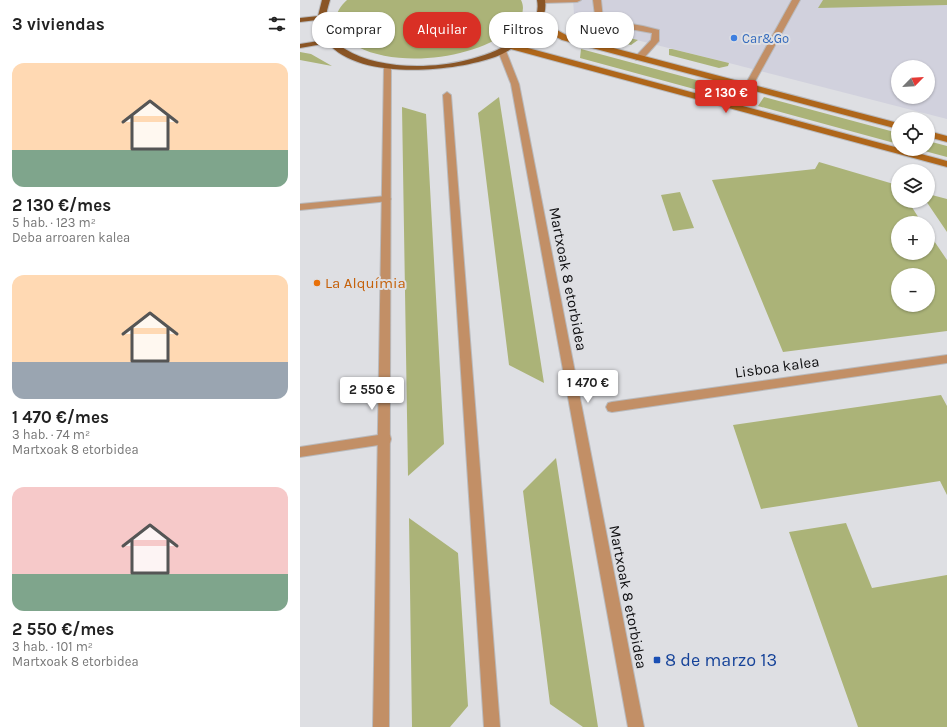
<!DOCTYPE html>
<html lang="es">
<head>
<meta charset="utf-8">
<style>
	:root { --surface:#fff; --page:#f6f6f6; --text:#222; --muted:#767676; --accent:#d93025 }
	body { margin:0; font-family:Karla,sans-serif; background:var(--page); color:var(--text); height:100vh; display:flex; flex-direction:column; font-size:15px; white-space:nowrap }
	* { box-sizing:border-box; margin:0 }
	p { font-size:13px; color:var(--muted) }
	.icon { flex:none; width:22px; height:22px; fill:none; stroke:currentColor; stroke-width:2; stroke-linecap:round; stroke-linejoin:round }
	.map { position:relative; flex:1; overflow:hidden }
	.drawer { display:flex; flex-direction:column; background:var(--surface); width:300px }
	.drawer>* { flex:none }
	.guide { position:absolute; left:12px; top:12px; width:380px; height:36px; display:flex; gap:8px }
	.needle { width:26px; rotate:66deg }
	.buttons { position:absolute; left:591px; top:60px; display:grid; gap:8px }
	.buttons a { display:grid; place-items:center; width:44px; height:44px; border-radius:50%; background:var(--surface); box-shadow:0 1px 3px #0004; font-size:20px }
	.price { position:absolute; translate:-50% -34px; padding:0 9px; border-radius:4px; background:#fff; color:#222; font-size:13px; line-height:26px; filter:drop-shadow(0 1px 2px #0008) }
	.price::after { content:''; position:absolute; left:50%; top:24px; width:12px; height:9px; margin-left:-6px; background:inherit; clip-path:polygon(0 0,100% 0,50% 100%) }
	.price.selected { background:var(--accent); color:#fff }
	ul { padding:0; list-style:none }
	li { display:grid; align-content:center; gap:8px; height:212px; padding:0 12px }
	li span { display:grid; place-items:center; height:124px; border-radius:12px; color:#555 }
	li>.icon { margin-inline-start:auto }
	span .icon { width:72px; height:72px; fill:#fffc; stroke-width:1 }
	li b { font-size:17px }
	h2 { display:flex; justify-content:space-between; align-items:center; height:48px; padding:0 12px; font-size:17px }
	.chip { padding:0 14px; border-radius:16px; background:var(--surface); box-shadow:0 1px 3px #0004; font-size:14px; line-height:36px }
	.chip.selected { background:var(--accent); color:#fff }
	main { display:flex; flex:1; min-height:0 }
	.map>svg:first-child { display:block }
	.built { fill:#d1d1dd; fill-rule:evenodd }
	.green { fill:#abb378; fill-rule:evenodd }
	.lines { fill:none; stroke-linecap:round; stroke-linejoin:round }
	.service-casing { stroke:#b9babd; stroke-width:2 }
	.pedestrian-casing { stroke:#b9babd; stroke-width:2 }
	.minor-casing { stroke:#b9babd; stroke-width:2 }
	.tertiary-casing { stroke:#b9babd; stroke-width:2 }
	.secondary-casing { stroke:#b9babd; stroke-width:2 }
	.primary-casing { stroke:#b9babd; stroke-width:2 }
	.service { fill:#c28f66; fill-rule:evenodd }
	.pedestrian { fill:#c28f66; fill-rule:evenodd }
	.minor { fill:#c28f66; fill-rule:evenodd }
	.tertiary { fill:#c28f66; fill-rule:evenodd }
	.secondary { fill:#af661a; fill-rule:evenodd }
	.primary { fill:#8a5525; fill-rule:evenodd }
	.shop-dot { fill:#3f7fe0; stroke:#dedfe3; stroke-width:1.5 }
	.food-dot { fill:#e8710a; stroke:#dedfe3; stroke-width:1.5 }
	.transit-dot { fill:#1a4fb4; stroke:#dedfe3; stroke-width:1.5 }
	.labels { text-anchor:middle; stroke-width:4; stroke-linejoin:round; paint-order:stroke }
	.far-shop-label { font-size:13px; fill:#366cbe; stroke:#dedfe3; text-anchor:start }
	.street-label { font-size:15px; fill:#0f0f11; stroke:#dedfe3 }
	.food-label { font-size:15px; fill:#c56008; stroke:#dedfe3; text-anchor:start }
	.near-transit-label { font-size:18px; fill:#164399; stroke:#dedfe3; text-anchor:start }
</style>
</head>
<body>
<main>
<section class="drawer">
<h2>3 viviendas<svg class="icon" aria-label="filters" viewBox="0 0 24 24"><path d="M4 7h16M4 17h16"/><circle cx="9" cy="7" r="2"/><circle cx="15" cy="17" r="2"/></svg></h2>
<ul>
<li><span style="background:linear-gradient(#ffd9b3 70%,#7fa58c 0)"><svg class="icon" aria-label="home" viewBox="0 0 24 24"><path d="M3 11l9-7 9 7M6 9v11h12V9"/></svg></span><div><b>2 130 €/mes</b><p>5 hab. · 123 m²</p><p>Deba arroaren kalea</p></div></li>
<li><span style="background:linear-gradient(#ffd9b3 70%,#9aa5b1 0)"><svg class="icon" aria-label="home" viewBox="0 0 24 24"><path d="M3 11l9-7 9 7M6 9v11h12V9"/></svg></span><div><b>1 470 €/mes</b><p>3 hab. · 74 m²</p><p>Martxoak 8 etorbidea</p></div></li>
<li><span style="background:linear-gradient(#f6c9c9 70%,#7fa58c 0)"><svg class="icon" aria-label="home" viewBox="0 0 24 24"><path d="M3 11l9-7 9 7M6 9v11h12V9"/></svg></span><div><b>2 550 €/mes</b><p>3 hab. · 101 m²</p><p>Martxoak 8 etorbidea</p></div></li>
</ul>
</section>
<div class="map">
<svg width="647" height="727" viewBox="0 0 647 727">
	<rect width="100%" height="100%" fill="#dedfe3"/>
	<path class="built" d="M273,0H647V119L429,63L276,25L273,20L274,14ZM598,67H628V97H598Z"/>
	<path class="green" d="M47,0H221C227,12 218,24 209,31C173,59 99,68 58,47C48,42 38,35 36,24C35,14 40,6 47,0Z
		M523,0H647V5L518,8Z
		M301,31L338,40L331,45L297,36Z
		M281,49L426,88L420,96L280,58Z
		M369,49H372L429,63L428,66L419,68L369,55Z
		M0,52L11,54L32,66L0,60Z
		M199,97L244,383L209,365L178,113Z
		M464,97L598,133V144L458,106Z
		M102,107L126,114L144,444L108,476Z
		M628,141L647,146V157L617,149H628Z
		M519,162L597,185L598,201H608L622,223H598V253H628V232L647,260V331L483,352L412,180L515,169ZM598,275H628V305H598Z
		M380,192L394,228L373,231L361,195Z
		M628,194L647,199V232L626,201H628Z
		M641,395L647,406V495L640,481L461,509L433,425Z
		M256,458L298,727H283L250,704L223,491Z
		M109,518L158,553L168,706L150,727H112Z
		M546,523L572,588L647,575V727H558L489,532Z"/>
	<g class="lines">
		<defs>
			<path id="service" d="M239,0H281L277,2L242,3H239Z
				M293,0H301L303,19L343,26L359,30V41L342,60H336V56L351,40L352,33L296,23Z"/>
			<path id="pedestrian" d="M147,92L151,95L200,727H184L143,95Z
				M647,355V363L312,412L308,411L306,407L308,403L312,402Z"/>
			<path id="minor" d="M492,0H500L452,87L448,90L445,89L444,87Z
				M86,196L89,197L91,199L89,201L0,210V204Z
				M85,434L90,435L91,439L90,443L85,444L0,457V447Z"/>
			<path id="tertiary" d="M199,49H202L206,51L219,84L344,727H328L211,84L198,51Z
				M84,65H87L91,67L89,727H73Z"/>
			<path id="secondary" d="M234,21H240L268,36L598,123V129L262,40L234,25Z
				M207,44H213L647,161V167L207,48Z
				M628,131L647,136V142L628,137Z"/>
			<path id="primary" d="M22,0H30C27,11 23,21 28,33C31,40 39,45 45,49C89,77 183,69 222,34C232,25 240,15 237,0H245C247,14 241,25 230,35C220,44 208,52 195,57C153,72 58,81 27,42L23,44L0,48V44L25,40L20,34L17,20L0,22V18L18,16Z"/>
		</defs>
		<use href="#service" class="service-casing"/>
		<use href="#pedestrian" class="pedestrian-casing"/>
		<use href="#minor" class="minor-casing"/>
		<use href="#tertiary" class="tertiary-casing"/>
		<use href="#secondary" class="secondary-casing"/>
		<use href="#primary" class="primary-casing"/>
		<use href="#service" class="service"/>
		<use href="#pedestrian" class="pedestrian"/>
		<use href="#minor" class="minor"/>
		<use href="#tertiary" class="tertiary"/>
		<use href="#secondary" class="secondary"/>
		<use href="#primary" class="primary"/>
	</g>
	<circle class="shop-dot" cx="434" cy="38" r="4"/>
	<circle class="food-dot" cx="17" cy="283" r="4"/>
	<rect class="transit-dot" x="353" y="656" width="8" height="8" rx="2"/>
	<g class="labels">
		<g class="far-shop-label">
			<text x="442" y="43">Car&amp;Go</text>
		</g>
		<g class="street-label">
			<text transform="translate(268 279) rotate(79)" y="5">Martxoak 8 etorbidea</text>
			<text transform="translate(477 367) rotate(-8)" y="5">Lisboa kalea</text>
			<text transform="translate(328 597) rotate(79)" y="5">Martxoak 8 etorbidea</text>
		</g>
		<g class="food-label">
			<text x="25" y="288">La Alquímia</text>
		</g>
		<g class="near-transit-label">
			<text x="365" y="666">8 de marzo 13</text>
		</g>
	</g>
</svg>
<div class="buttons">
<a><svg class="needle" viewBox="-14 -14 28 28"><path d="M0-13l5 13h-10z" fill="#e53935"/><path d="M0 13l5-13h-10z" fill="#767676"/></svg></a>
<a><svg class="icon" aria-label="locate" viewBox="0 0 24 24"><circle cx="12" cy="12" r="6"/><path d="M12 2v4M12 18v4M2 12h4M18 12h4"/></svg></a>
<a><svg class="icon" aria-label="layers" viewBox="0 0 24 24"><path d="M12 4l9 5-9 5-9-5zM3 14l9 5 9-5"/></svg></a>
<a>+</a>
<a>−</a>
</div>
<b class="price selected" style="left:426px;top:114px">2 130 €</b>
<b class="price" style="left:288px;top:404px">1 470 €</b>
<b class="price" style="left:72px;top:411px">2 550 €</b>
<div class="guide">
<a class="chip">Comprar</a>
<a class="chip selected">Alquilar</a>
<a class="chip">Filtros</a>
<a class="chip">Nuevo</a>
</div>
</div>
</main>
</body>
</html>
